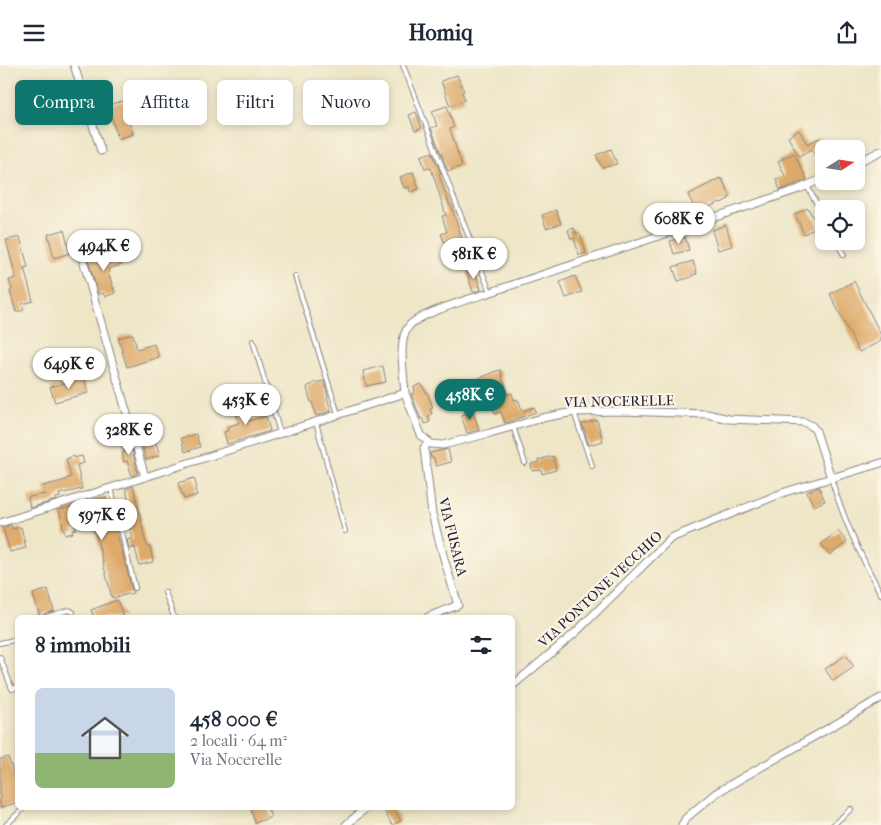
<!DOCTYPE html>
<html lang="it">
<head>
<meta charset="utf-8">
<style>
	:root { --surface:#fff; --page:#f2f2f3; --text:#1f2937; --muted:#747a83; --line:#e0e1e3; --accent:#0f766e }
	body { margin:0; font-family:"IM FELL French Canon",serif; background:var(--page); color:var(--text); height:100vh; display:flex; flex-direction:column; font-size:19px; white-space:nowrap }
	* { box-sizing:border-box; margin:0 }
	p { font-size:16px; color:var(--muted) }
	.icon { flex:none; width:28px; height:28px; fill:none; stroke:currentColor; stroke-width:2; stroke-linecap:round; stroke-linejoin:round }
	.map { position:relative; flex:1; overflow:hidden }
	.sheet { position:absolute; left:15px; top:550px; width:500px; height:195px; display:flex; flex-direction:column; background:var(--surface); border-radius:8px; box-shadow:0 2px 8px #0003 }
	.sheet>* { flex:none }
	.banner { position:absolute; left:15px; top:15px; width:500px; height:45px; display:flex; gap:10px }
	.needle { width:32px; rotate:78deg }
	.fabs { position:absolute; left:815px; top:75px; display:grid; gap:10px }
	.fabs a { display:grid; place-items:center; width:50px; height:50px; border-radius:8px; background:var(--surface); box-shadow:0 2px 8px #0003; font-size:25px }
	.price { position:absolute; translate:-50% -42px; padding:0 11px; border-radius:18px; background:#fff; color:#222; font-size:16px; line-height:32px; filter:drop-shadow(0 1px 2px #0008) }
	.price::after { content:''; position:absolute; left:50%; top:30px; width:15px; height:11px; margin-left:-8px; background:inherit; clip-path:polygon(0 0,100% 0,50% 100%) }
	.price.on { background:var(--accent); color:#fff }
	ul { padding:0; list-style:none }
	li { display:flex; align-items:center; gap:15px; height:125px; padding:0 20px }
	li+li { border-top:1px solid var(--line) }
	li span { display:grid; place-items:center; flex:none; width:140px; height:100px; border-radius:8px; color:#555 }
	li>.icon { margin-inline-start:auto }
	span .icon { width:60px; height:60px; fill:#fffc; stroke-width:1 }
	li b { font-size:21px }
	h2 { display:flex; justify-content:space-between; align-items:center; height:60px; padding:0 20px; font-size:21px }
	.tag { padding:0 18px; border-radius:8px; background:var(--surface); box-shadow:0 2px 8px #0003; font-size:18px; line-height:45px }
	.tag.on { background:var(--accent); color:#fff }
	header { display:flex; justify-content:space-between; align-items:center; height:65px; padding:0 20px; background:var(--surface); font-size:22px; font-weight:700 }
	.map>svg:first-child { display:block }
	.building { fill:#deaa6a }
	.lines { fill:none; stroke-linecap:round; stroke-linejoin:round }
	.service-casing { stroke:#888481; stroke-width:6 }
	.minor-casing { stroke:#888481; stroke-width:9 }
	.service { stroke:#fff; stroke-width:4 }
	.minor { stroke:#fff; stroke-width:7 }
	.labels { text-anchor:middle; stroke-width:4.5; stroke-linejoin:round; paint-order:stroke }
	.street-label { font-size:14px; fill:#22223b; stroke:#fcf5e5 }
</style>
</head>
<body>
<header><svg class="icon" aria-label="menu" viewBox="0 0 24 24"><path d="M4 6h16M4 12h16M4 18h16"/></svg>Homiq<svg class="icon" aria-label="share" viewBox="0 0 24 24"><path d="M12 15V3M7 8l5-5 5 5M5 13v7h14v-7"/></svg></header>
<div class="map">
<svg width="881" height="760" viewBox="0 0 881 760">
	<rect width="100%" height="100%" fill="#fcf5e5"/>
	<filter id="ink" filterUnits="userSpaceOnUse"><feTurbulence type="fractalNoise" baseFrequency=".02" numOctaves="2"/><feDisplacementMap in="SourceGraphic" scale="10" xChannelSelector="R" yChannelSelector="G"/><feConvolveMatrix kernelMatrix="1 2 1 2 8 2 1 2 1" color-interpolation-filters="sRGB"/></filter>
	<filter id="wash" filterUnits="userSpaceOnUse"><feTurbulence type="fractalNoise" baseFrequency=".0096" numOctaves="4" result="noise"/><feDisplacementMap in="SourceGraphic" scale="20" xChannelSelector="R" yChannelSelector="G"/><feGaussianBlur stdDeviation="1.12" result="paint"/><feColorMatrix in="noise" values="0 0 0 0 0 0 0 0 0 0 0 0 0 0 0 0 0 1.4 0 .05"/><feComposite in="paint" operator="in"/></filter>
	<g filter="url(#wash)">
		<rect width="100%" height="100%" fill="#eee6c7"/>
		<g id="blocks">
			<path class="building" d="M457,10L464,26L462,27L465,35L450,41L441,16Z
				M123,36L133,69L118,74L108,40Z
				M447,41L454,62L450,64L462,101L448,106L431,63L437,61L432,46Z
				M416,47L422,63L415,66L409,50Z
				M799,65L807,79L819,73L824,83V91L817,94L812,84L799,91L788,72Z
				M611,84L617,99L602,103L596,90Z
				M432,87L441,109H439L450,141H451L466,185L458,188L453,174L444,177L441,169L447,167L442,151L446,150L431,103L425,104L421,91Z
				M794,88L807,115L780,125L776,114L785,111L778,96Z
				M413,107L419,124L410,127L409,122L404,123L400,112Z
				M720,113L721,115L722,114L731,132L728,133L729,134L721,138L720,137L697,148L688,130Z
				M808,143L818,162L804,169L795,149Z
				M556,145L561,159L546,163L542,150Z
				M726,160L732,181L718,185L712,165Z
				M574,163L576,169L580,168L586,188L579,190L574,173L571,174L568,165Z
				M64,165L70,188L54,193L48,169Z
				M20,172L28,202L24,203L33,236L22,239L24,245L16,247L10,226L12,225L9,215L16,213L6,175Z
				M685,172L689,185L674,189L670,176Z
				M118,187L122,200L108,204L109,207L108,208L115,228L105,232L103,228L98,229L88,195Z
				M693,196L697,209L692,210V212L678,216L673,202Z
				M474,203L481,225L473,227L466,205Z
				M575,211L582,227L566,233L560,217Z
				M854,216L881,270V276L859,287L830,229Z
				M133,269L137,284L154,279L159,292L127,302L118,273Z
				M383,301L386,317L366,321L363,306Z
				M501,305L503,317H504L508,330L512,328L514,335L517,334L518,336H519L522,346L534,342L536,347L505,358L501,347L495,349L492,340L488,341L481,319L478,320L476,314L493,308V307Z
				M84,313L88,328L55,337L50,322Z
				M324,316L328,332H327L331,346L316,351L312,337H311L307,324L308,321L312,320L313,318Z
				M421,319L428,330L433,343L430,344L432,349L428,351L430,357L425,359L422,353L421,354L411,329L415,327L414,322Z
				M243,338L248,356L266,351L270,366L227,379L224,367L228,366L227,362L239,358L234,340Z
				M472,343L479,365L467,368L461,350L467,348L466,345Z
				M597,355L603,376L589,380L582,359Z
				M196,369L200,382L185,387L181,373Z
				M127,370L130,385H132L138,408L132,411L127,396L124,397L122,388L125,387L121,371Z
				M155,375L160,390L146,395L142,379Z
				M448,384L451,397L436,401L434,393H431L430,388Z
				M74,391V393L82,391L84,398L77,400L82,424L59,429L60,432L56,433V435L30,443L28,432L45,429L43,421L66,415V414L71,412L66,394Z
				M553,391L556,405L542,409L541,405L532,406L531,399L539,397L538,395Z
				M194,413L197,423L195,424L197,430L184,434L178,418Z
				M133,421L142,456H141L145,475L148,482H150L153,497L139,500L135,482L129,484L127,475L133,473L127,450L131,448L126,424Z
				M819,422L825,436L814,441L807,427Z
				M106,432L107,438H109L133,528L112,533L92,454L74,458L76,464L72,465L73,468L65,470L59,445L85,439V437Z
				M11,460L12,464L21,462L26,483L10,487L3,463Z
				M838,466L847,477L830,490L821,479Z
				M48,524L54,546L44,549L42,552H40L33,529Z
				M117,535L124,552H94L91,545Z
				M846,590L854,602L833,616L825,604Z
				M8,692L15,712H18V737L0,743V694Z
				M250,742H267L271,752L255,758Z
				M382,742H393L401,756L392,760Z"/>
		</g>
	</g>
	<g filter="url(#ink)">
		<use href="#blocks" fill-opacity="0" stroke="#888481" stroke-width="1"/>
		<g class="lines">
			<defs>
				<path id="service" d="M403,0L490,227
					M807,121L824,152
					M836,176L844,190
					M295,211L338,349
					M253,276L280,368
					M574,347L592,401
					M316,357L345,466
					M513,361L525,398
					M831,413C843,454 861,492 881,529
					M111,423L135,523
					M165,527L174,552
					M46,552L69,545L73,547
					M0,578L18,574
					M0,592L12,624L18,622
					M6,760L25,742
					M833,760L851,744"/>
				<path id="minor" d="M74,0L101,86
					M856,98L881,86
					M84,198L145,412
					M405,328L421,370L431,379L443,380L490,368L542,353L574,347L621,346L707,349L729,354L804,357L812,361L816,366L831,413
					M0,458L145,412L405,328C404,311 397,274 409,261C420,247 481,231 500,224C599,190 699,157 799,124L824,113
					M428,552L458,540L445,497L432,449L424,383L429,377
					M512,621L575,568L671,473L785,427L881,398
					M346,760L367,742
					M682,760L686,753L716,728L881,633"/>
			</defs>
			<use href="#service" class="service-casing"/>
			<use href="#minor" class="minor-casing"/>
			<use href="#service" class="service"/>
			<use href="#minor" class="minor"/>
		</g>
	</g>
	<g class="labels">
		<g class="street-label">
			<text transform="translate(619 336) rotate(-1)" y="5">VIA NOCERELLE</text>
			<text transform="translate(453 472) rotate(76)" y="5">VIA FUSARA</text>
			<text transform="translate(600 524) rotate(-43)" y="5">VIA PONTONE VECCHIO</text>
		</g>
	</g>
</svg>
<div class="fabs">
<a><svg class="needle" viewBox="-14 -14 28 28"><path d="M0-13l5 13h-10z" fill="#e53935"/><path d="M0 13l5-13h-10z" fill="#747a83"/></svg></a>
<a><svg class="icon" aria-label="locate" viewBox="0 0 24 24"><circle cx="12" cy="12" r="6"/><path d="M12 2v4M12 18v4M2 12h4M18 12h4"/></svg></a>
</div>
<b class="price" style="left:679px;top:180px">608K €</b>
<b class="price" style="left:104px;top:207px">494K €</b>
<b class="price" style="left:474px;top:215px">581K €</b>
<b class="price" style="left:69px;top:325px">649K €</b>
<b class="price on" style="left:470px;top:356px">458K €</b>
<b class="price" style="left:246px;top:361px">453K €</b>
<b class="price" style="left:129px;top:391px">328K €</b>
<b class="price" style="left:102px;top:476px">597K €</b>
<div class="banner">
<a class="tag on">Compra</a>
<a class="tag">Affitta</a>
<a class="tag">Filtri</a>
<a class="tag">Nuovo</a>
</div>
<section class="sheet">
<h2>8 immobili<svg class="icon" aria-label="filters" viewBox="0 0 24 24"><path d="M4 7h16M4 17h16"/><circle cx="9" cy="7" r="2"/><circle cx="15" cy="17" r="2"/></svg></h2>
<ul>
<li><span style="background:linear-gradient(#c9d6e8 65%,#8fb573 0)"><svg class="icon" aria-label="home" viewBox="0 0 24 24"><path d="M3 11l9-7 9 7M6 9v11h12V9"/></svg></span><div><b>458 000 €</b><p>2 locali · 64 m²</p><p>Via Nocerelle</p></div></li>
</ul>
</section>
</div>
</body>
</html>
